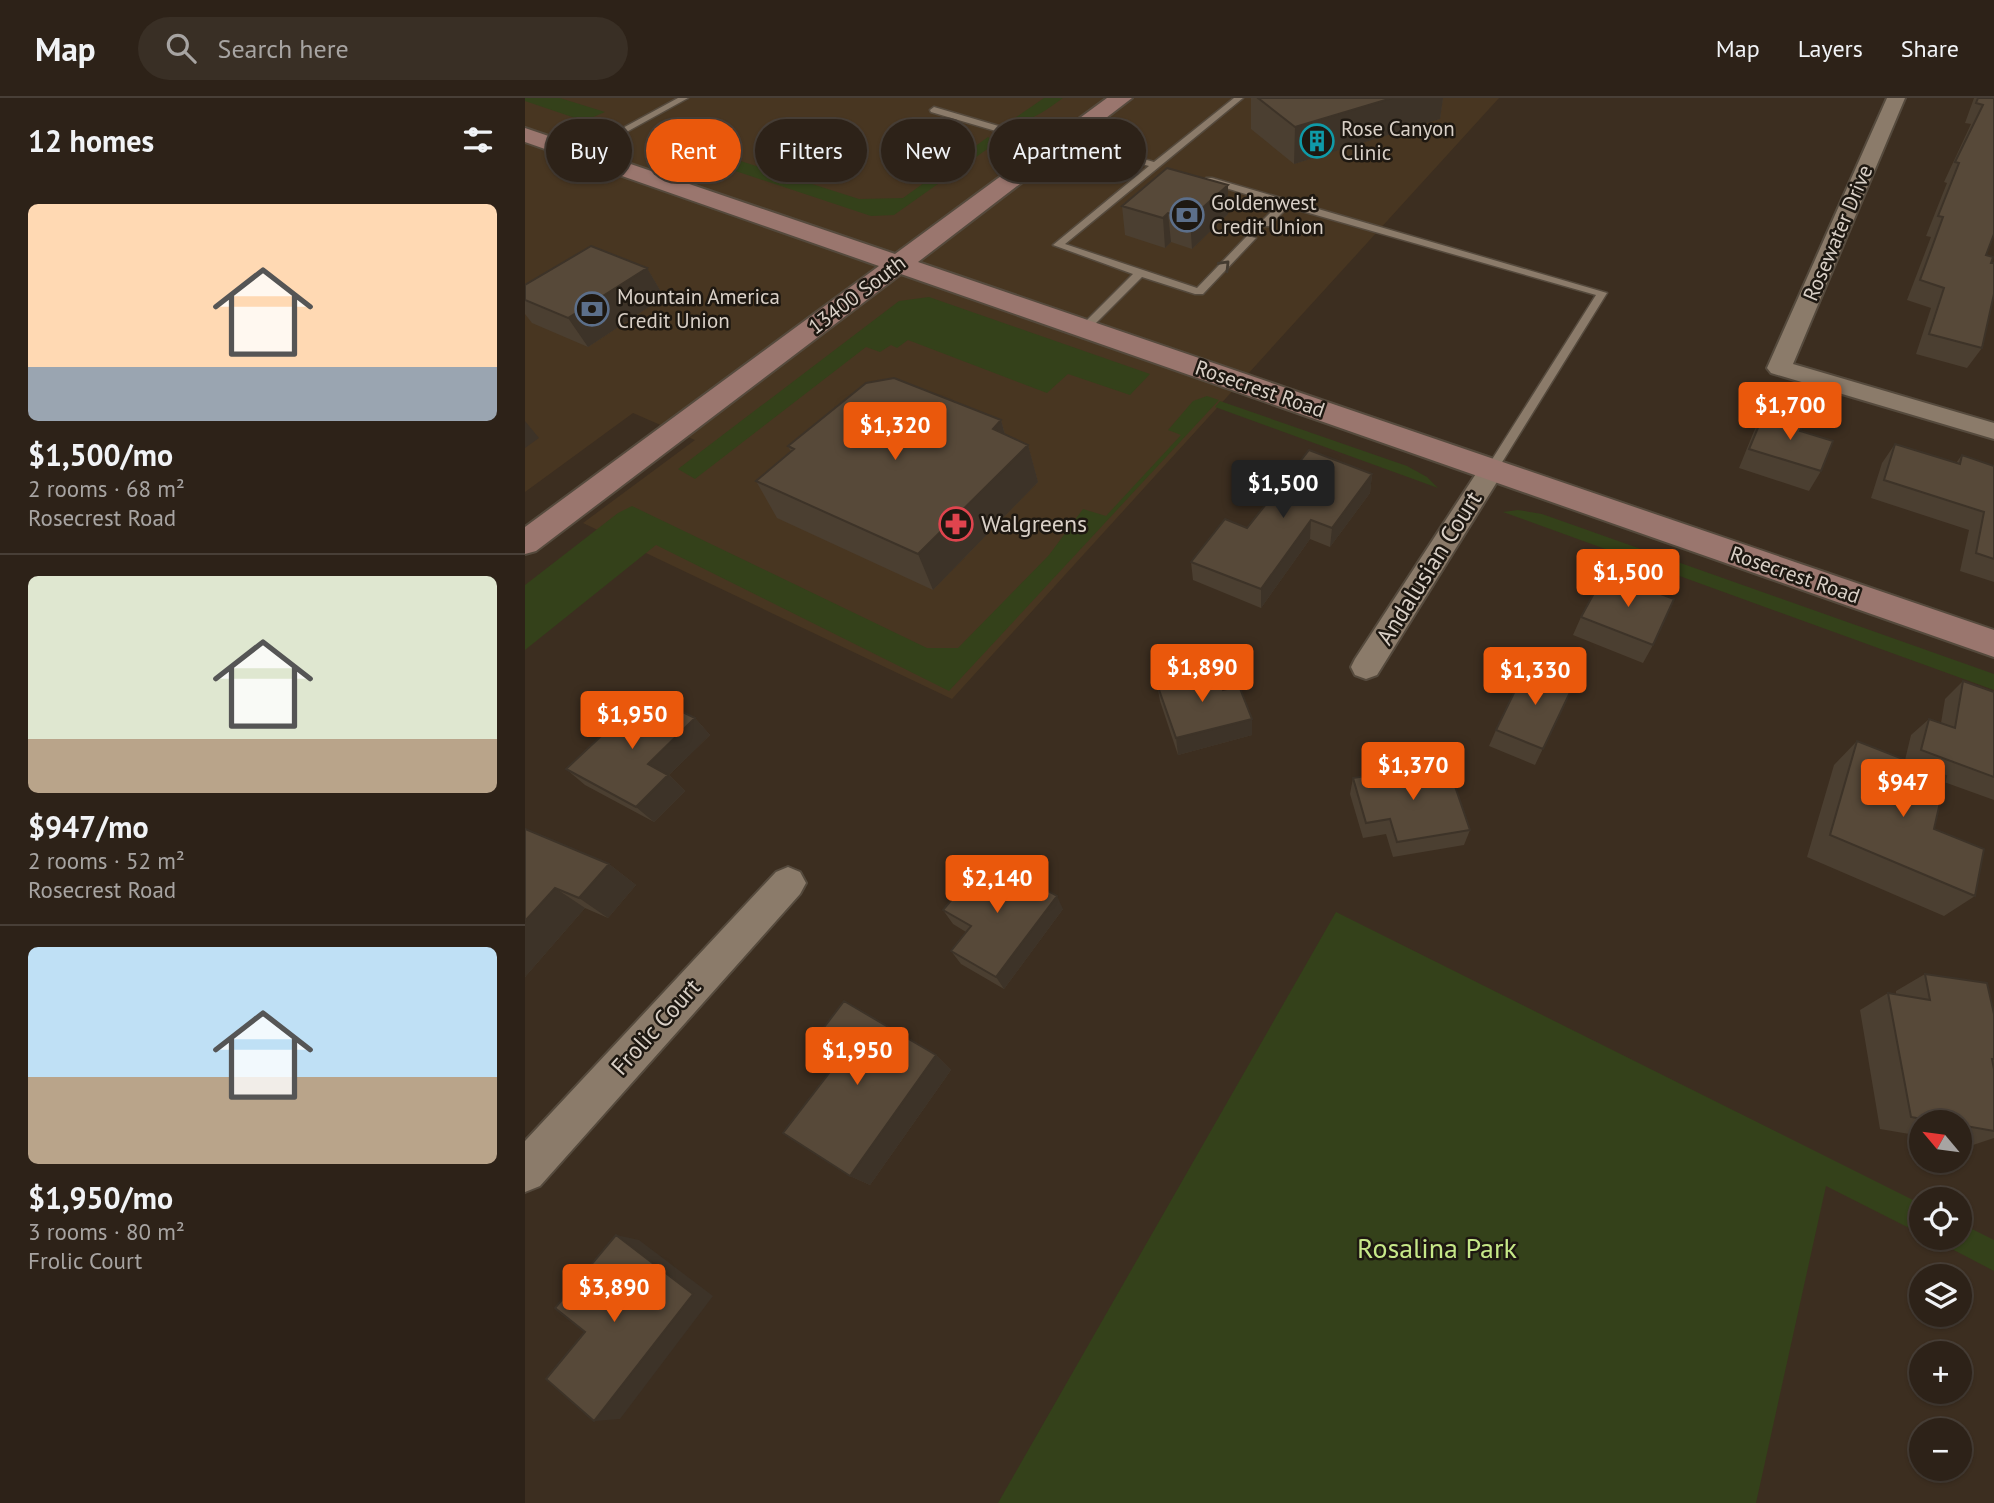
<!DOCTYPE html>
<html lang="en">
<head>
<meta charset="utf-8">
<style>
	:root { --surface:#2d2218; --page:#392f25; --text:#f1f3f6; --muted:#a7a4a2; --line:#483f37; --accent:#ea580c }
	body { margin:0; font-family:"PT Sans",sans-serif; background:var(--page); color:var(--text); height:100vh; display:flex; flex-direction:column; font-size:26px; white-space:nowrap }
	* { box-sizing:border-box; margin:0 }
	p { font-size:23px; color:var(--muted) }
	.icon { flex:none; width:38px; height:38px; fill:none; stroke:currentColor; stroke-width:2; stroke-linecap:round; stroke-linejoin:round }
	.map { position:relative; flex:1; overflow:hidden }
	.drawer { display:flex; flex-direction:column; background:var(--surface); width:525px }
	.drawer>* { flex:none }
	.guide { position:absolute; left:21px; top:21px; width:665px; height:63px; display:flex; gap:14px }
	.needle { width:46px; rotate:299deg }
	.fabs { position:absolute; left:1384px; top:1012px; display:grid; gap:14px }
	.fabs a { display:grid; place-items:center; width:63px; height:63px; border-radius:50%; background:var(--surface); box-shadow:0 2px 5px #0004,0 0 0 2px var(--line); font-size:35px }
	.price { position:absolute; translate:-50% -60px; padding:0 16px; border-radius:7px; background:var(--accent); color:#fff; font-size:23px; line-height:46px; filter:drop-shadow(0 2px 4px #0008) }
	.price::after { content:''; position:absolute; left:50%; top:42px; width:21px; height:16px; margin-left:-10px; background:inherit; clip-path:polygon(0 0,100% 0,50% 100%) }
	.price.active { background:#222; color:#fff }
	ul { padding:0; list-style:none }
	li { display:grid; align-content:center; gap:14px; height:371px; padding:0 28px }
	li+li { border-top:2px solid var(--line) }
	li span { display:grid; place-items:center; height:217px; border-radius:10px; color:#555 }
	li>.icon { margin-inline-start:auto }
	span .icon { width:126px; height:126px; fill:#fffc; stroke-width:1 }
	li b { font-size:30px }
	h2 { display:flex; justify-content:space-between; align-items:center; height:84px; padding:0 28px; font-size:30px }
	.chip { padding:0 24px; border-radius:32px; background:var(--surface); box-shadow:0 2px 5px #0004,0 0 0 2px var(--line); font-size:24px; line-height:63px }
	.chip.active { background:var(--accent); color:#fff }
	header { display:flex; align-items:center; gap:42px; box-sizing:border-box; height:98px; padding:0 35px; background:var(--surface); border-bottom:2px solid var(--line) }
	header strong { font-size:33px }
	nav { display:flex; gap:38px; margin-inline-start:auto; font-size:24px }
	.search { width:490px; height:63px; background:var(--page); display:flex; align-items:center; gap:18px; box-sizing:border-box; padding:0 24px; border-radius:38px; color:var(--muted); font-size:26px }
	main { display:flex; flex:1; min-height:0 }
	.map>svg:first-child { display:block }
	.built { fill:#483621 }
	.green { fill:#34411a }
	.lines { fill:none; stroke-linecap:round; stroke-linejoin:round }
	.service-casing { stroke:#554a3d; stroke-width:3 }
	.minor-casing { stroke:#554a3d; stroke-width:4 }
	.secondary-casing { stroke:#554a3d; stroke-width:4 }
	.service { fill:#8b7b6a; fill-rule:evenodd }
	.minor { fill:#8b7b6a; fill-rule:evenodd }
	.secondary { fill:#9a766e; fill-rule:evenodd }
	.wall { fill:#4b3f31 }
	.shaded-wall { fill:#3d3328 }
	.building { fill:#574939; stroke:#3d3328; stroke-width:2 }
	.oneway { stroke:#443b30 }
	.labels { text-anchor:middle; stroke-width:5; stroke-linejoin:round; paint-order:stroke }
	.far-poi-label { font-size:21px; fill:#d9d0c7; stroke:#1e1811; text-anchor:start }
	.far-street-label { font-size:21px; fill:#d9d0c7; stroke:#1e1811 }
	.poi-label { font-size:24px; fill:#d9d0c7; stroke:#1e1811; text-anchor:start }
	.street-label { font-size:24px; fill:#d9d0c7; stroke:#1e1811 }
	.near-park-label { font-size:28px; fill:#c6e888; stroke:#1e1811 }
</style>
</head>
<body>
<header>
<strong>Map</strong>
<div class="search"><svg class="icon" aria-label="search" viewBox="0 0 24 24"><circle cx="10" cy="10" r="6"/><path d="M15 15l6 6"/></svg>Search here</div>
<nav><a>Map</a><a>Layers</a><a>Share</a></nav>
</header>
<main>
<section class="drawer">
<h2>12 homes<svg class="icon" aria-label="filters" viewBox="0 0 24 24"><path d="M4 7h16M4 17h16"/><circle cx="9" cy="7" r="2"/><circle cx="15" cy="17" r="2"/></svg></h2>
<ul>
<li><span style="background:linear-gradient(#ffd9b3 75%,#9aa5b1 0)"><svg class="icon" aria-label="home" viewBox="0 0 24 24"><path d="M3 11l9-7 9 7M6 9v11h12V9"/></svg></span><div><b>$1,500/mo</b><p>2 rooms · 68 m²</p><p>Rosecrest Road</p></div></li>
<li><span style="background:linear-gradient(#dfe7d0 75%,#b9a48a 0)"><svg class="icon" aria-label="home" viewBox="0 0 24 24"><path d="M3 11l9-7 9 7M6 9v11h12V9"/></svg></span><div><b>$947/mo</b><p>2 rooms · 52 m²</p><p>Rosecrest Road</p></div></li>
<li><span style="background:linear-gradient(#bfe0f5 60%,#b9a48a 0)"><svg class="icon" aria-label="home" viewBox="0 0 24 24"><path d="M3 11l9-7 9 7M6 9v11h12V9"/></svg></span><div><b>$1,950/mo</b><p>3 rooms · 80 m²</p><p>Frolic Court</p></div></li>
</ul>
</section>
<div class="map">
<svg width="1469" height="1405" viewBox="0 0 1469 1405">
	<rect width="100%" height="100%" fill="#3c2e20"/>
	<path class="built" d="M0,0H974L427,601L58,425L170,342L108,315L0,394Z"/>
	<path class="green" d="M0,0H35L80,14L59,23L0,3Z
		M519,0H538C521,12 506,25 484,24Z
		M128,35L334,101L378,100L463,39L468,42V47L369,117L346,118L129,46Z
		M404,199L625,276L605,297L543,276L522,295L383,242L372,250L366,247L355,254L341,249L170,381L153,371L374,203Z
		M682,298L694,302L424,593L131,447L0,552V487L93,415L107,408L402,550H433L524,457L558,411L581,418L656,337L643,332L668,303Z
		M695,303L882,368L902,379L913,390L690,309Z
		M993,412L1017,416L1469,576V592L978,414Z
		M811,814L1396,1106V1136L1301,1088L1231,1405H473Z
		M1435,1125L1469,1142V1173L1404,1139H1435Z"/>
	<g class="lines">
		<defs>
			<path id="service" d="M153,0H163L58,58L50,56Z
				M709,0H718L540,146L672,190L722,138L731,140L678,196H670L617,179L564,232H556V228L608,176L528,147L624,68L535,42L540,39L629,64Z
				M409,9L535,46L537,48L529,50L406,14L405,12Z
				M681,80H687L1082,195L971,374H963L961,371L1071,197L763,109L744,128H736V124L754,106L681,84Z"/>
			<path id="minor" d="M1362,0H1380L1268,266L1469,325V341L1246,275L1242,270Z
				M967,362L976,365L980,371L852,577L841,581L830,577L826,569L830,561L958,365Z
				M263,769L275,774L281,785L275,796L15,1088L0,1094V1043L251,774Z"/>
			<path id="secondary" d="M582,0H607L393,164L1469,532V559L376,176L11,453L0,456V429L354,168L0,44V30L370,156Z"/>
		</defs>
		<use href="#service" class="service-casing"/>
		<use href="#minor" class="minor-casing"/>
		<use href="#secondary" class="secondary-casing"/>
		<use href="#service" class="service"/>
		<use href="#minor" class="minor"/>
		<use href="#secondary" class="secondary"/>
	</g>
	<path class="wall" d="M726,0H918L915,21L769,66L726,31Z
		M1449,0H1469L1461,157L1466,165L1457,250L1442,270L1391,256L1406,210L1382,202L1406,139L1401,138L1422,85L1419,84L1446,26L1440,25Z
		M597,108L703,116L667,151L646,144L640,150L600,137Z
		M122,170L139,199L63,249L7,225L0,216V187Z
		M1240,313L1275,333L1296,373L1284,393L1214,370L1229,333Z
		M476,322L480,336L503,347L513,384L408,492L252,420L231,383L266,354L263,348Z
		M1370,346L1431,365L1437,357L1469,368V484L1435,473L1444,432L1346,400L1357,365Z
		M847,376L845,395L805,449L785,441L736,510L668,482L666,464L722,430Z
		M1056,519L1128,547L1118,565L1048,537Z
		M1438,583L1469,594V702L1419,684L1409,731L1450,798L1419,818L1282,759L1309,667L1332,643L1380,662L1386,637L1404,621L1416,625L1420,601Z
		M632,586L698,592L727,621V637L653,657L635,603Z
		M1049,586L1010,667L964,648L971,632Z
		M170,620L185,637L144,677L160,693L129,724L60,687L41,671Z
		M828,680L945,732L939,747L868,759L861,736L838,740L825,696Z
		M0,731L84,766L111,787L83,820L60,810L0,879Z
		M538,811L479,891L436,866L426,853L441,834L428,826L418,812Z
		M1400,876L1469,916V1040L1448,1047L1435,1044V1024H1396V1038L1355,1031L1335,912L1363,895L1371,896V893Z
		M284,949L411,957L426,972L345,1087L325,1078L310,967Z"/>
	<path class="shaded-wall" d="M867,0H918L915,21L769,66L770,29Z
		M703,87V116L667,151L665,121Z
		M643,115L646,144L640,150L638,120Z
		M122,170L139,199L63,249L43,220Z
		M476,322L486,360L468,331Z
		M0,323L14,340L0,350Z
		M503,347L513,384L408,492L393,456Z
		M847,376L845,395L805,449L807,430Z
		M786,422L785,441L736,510V491Z
		M170,620L185,637L144,677L160,693L129,724L111,709L123,666Z
		M727,621V637L653,657L651,640Z
		M84,766L111,787L83,820L54,800Z
		M30,790L60,810L0,879V823Z
		M532,798L538,811L479,891L471,879Z
		M411,957L426,972L345,1087L325,1078Z
		M91,1137L114,1142L188,1198L95,1321L69,1323Z"/>
	<path class="building" d="M733,0H867L770,29Z
		M1453,0H1469V136L1461,157L1468,159L1466,165H1469V196L1457,250L1404,236L1419,190L1395,182L1418,119L1413,118L1434,65L1430,64L1458,7L1451,5Z
		M642,70L703,87L665,121L643,115L638,120L597,108Z
		M66,148L122,170L43,220L0,202V187Z
		M369,280L476,322L468,331L503,347L393,456L231,383L269,351L263,348L341,285Z
		M1240,313L1279,325L1275,333L1308,343L1296,373L1224,351Z
		M1370,346L1435,366L1437,357L1469,368V461L1451,455L1459,414L1359,382Z
		M784,352L847,376L807,430L786,422L736,491L666,464L700,421L722,430Z
		M1080,475L1149,501L1128,547L1056,519Z
		M1002,568L1049,586L1018,651L971,632Z
		M690,571L698,592L714,588L727,621L651,640L632,586Z
		M1438,583L1469,594V679L1396,652L1404,621L1430,630Z
		M121,596L170,620L123,666L143,677L111,709L41,671Z
		M1332,643L1421,678L1409,731L1459,751L1450,798L1305,737Z
		M922,665L945,732L872,744L865,721L841,725L828,680Z
		M0,731L84,766L54,800L30,790L0,823Z
		M462,759L532,798L471,879L426,853L446,828L418,812Z
		M1400,876L1462,885L1469,916V961H1467L1469,971V1033L1435,1027V1024H1413L1386,1019L1363,895L1405,902Z
		M319,903L411,957L325,1078L258,1035L311,966L284,949Z
		M91,1137L168,1196L69,1323L21,1281L60,1234L30,1210Z"/>
	<defs><path id="oneway-chevron" d="M-2-3.5L2.5 0L-2 3.5" fill="none" stroke-width="1.6" stroke-linecap="round" stroke-linejoin="round" transform="scale(1.75)"/></defs>
	<use class="oneway" href="#oneway-chevron" transform="translate(700 167) rotate(-46)"/>
	<defs>
		<symbol id="building-ring" viewBox="-11 -11 22 22"><circle r="9.5" fill="#1e1811" stroke="#0f9aa8" stroke-width="1.5"/><path d="M-4-6H4V6H1V3H-1V6H-4ZM-2.5-4.3h1.7v1.8h-1.7ZM.8-4.3h1.7v1.8H.8ZM-2.5-1h1.7V.8h-1.7ZM.8-1h1.7V.8H.8Z" fill="#0f9aa8"/></symbol>
		<symbol id="bank-ring" viewBox="-11 -11 22 22"><circle r="9.5" fill="#1e1811" stroke="#5c6f8a" stroke-width="1.5"/><path d="M-6-4H6V4H-6ZM0-2.3a2.3 2.3 0 1 0 0 4.6a2.3 2.3 0 1 0 0-4.6Z" fill="#5c6f8a"/></symbol>
		<symbol id="pharmacy-ring" viewBox="-11 -11 22 22"><circle r="9.5" fill="#1e1811" stroke="#e0444e" stroke-width="1.5"/><path d="M-2-6h4v4h4v4h-4v4h-4v-4h-4v-4h4Z" fill="#e0444e"/></symbol>
	</defs>
	<g fill-rule="evenodd">
		<use href="#building-ring" x="773" y="24" width="38" height="38"/>
		<use href="#bank-ring" x="643" y="98" width="38" height="38"/>
		<use href="#bank-ring" x="48" y="192" width="38" height="38"/>
		<use href="#pharmacy-ring" x="412" y="407" width="38" height="38"/>
	</g>
	<g class="labels">
		<g class="far-poi-label">
			<text x="816" y="38">Rose Canyon<tspan x="816" dy="24">Clinic</tspan></text>
			<text x="686" y="112">Goldenwest<tspan x="686" dy="24">Credit Union</tspan></text>
			<text x="92" y="206">Mountain America<tspan x="92" dy="24">Credit Union</tspan></text>
		</g>
		<g class="far-street-label">
			<text transform="translate(1313 135) rotate(-67)" y="7">Rosewater Drive</text>
			<text transform="translate(332 197) rotate(-37)" y="7">13400 South</text>
			<text transform="translate(735 291) rotate(19)" y="7">Rosecrest Road</text>
			<text transform="translate(1270 477) rotate(19)" y="7">Rosecrest Road</text>
		</g>
		<g class="poi-label">
			<text x="456" y="434">Walgreens</text>
		</g>
		<g class="street-label">
			<text transform="translate(904 470) rotate(-58)" y="8">Andalusian Court</text>
			<text transform="translate(131 929) rotate(-48)" y="8">Frolic Court</text>
		</g>
		<g class="near-park-label">
			<text x="912" y="1160">Rosalina Park</text>
		</g>
	</g>
</svg>
<div class="fabs">
<a><svg class="needle" viewBox="-14 -14 28 28"><path d="M0-13l5 13h-10z" fill="#e53935"/><path d="M0 13l5-13h-10z" fill="#a7a4a2"/></svg></a>
<a><svg class="icon" aria-label="locate" viewBox="0 0 24 24"><circle cx="12" cy="12" r="6"/><path d="M12 2v4M12 18v4M2 12h4M18 12h4"/></svg></a>
<a><svg class="icon" aria-label="layers" viewBox="0 0 24 24"><path d="M12 4l9 5-9 5-9-5zM3 14l9 5 9-5"/></svg></a>
<a>+</a>
<a>−</a>
</div>
<b class="price" style="left:1265px;top:344px">$1,700</b>
<b class="price" style="left:370px;top:364px">$1,320</b>
<b class="price active" style="left:758px;top:422px">$1,500</b>
<b class="price" style="left:1103px;top:511px">$1,500</b>
<b class="price" style="left:677px;top:606px">$1,890</b>
<b class="price" style="left:1010px;top:609px">$1,330</b>
<b class="price" style="left:107px;top:653px">$1,950</b>
<b class="price" style="left:888px;top:704px">$1,370</b>
<b class="price" style="left:1378px;top:721px">$947</b>
<b class="price" style="left:472px;top:817px">$2,140</b>
<b class="price" style="left:332px;top:989px">$1,950</b>
<b class="price" style="left:89px;top:1226px">$3,890</b>
<div class="guide">
<a class="chip">Buy</a>
<a class="chip active">Rent</a>
<a class="chip">Filters</a>
<a class="chip">New</a>
<a class="chip">Apartment</a>
</div>
</div>
</main>
</body>
</html>
